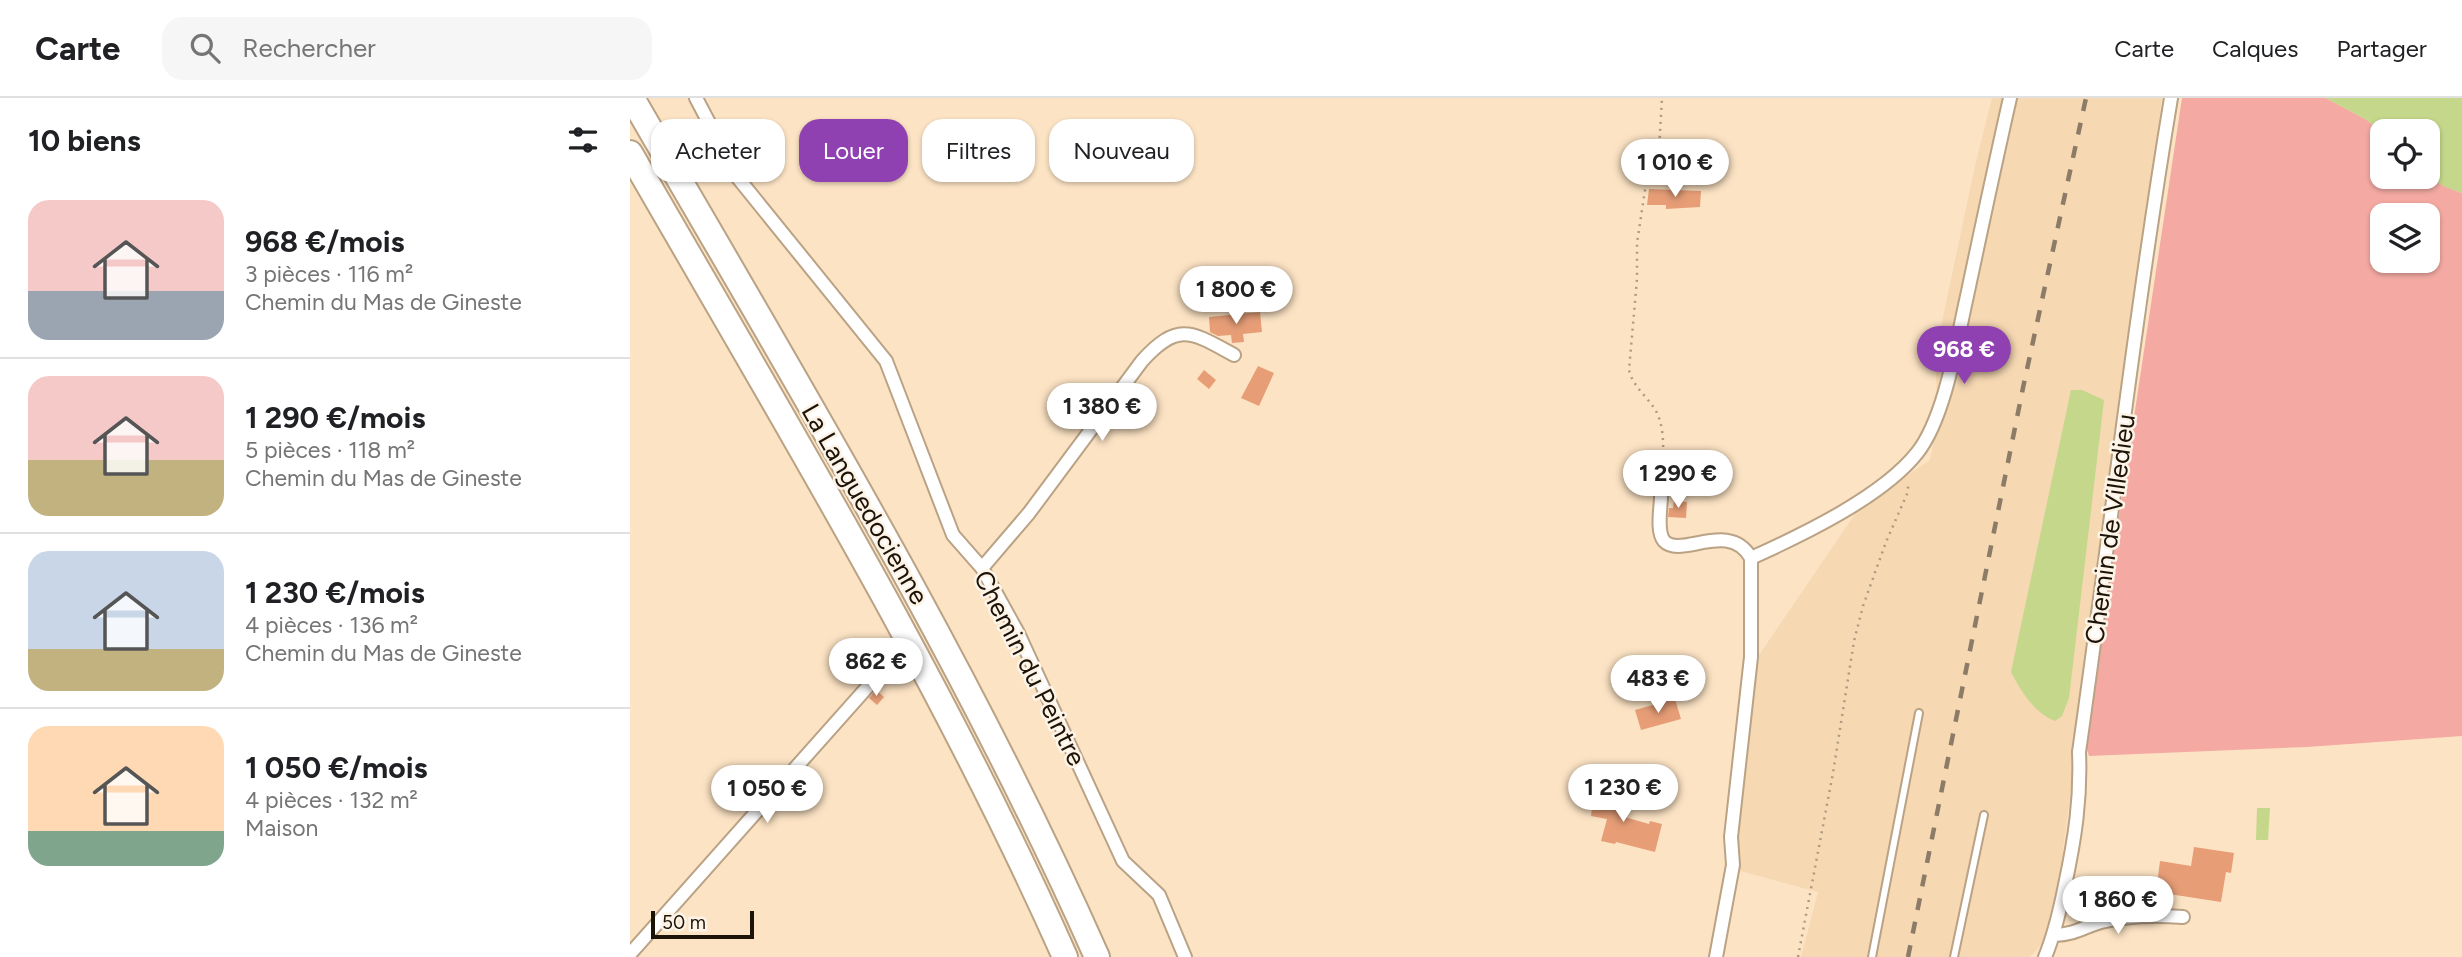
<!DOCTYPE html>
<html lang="fr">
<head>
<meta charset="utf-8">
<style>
	:root { --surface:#fff; --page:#f6f6f6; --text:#202124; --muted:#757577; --line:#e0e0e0; --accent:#9041b1 }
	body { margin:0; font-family:Figtree,sans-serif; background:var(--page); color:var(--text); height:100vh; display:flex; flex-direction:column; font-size:26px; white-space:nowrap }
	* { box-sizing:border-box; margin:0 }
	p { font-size:23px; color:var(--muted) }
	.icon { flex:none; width:38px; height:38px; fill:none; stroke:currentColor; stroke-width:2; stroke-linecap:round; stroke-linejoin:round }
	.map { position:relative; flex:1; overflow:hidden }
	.details { display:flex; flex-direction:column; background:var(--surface); width:630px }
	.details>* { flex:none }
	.guide { position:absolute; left:21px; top:21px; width:665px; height:63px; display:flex; gap:14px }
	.controls { position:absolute; left:1740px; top:21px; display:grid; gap:14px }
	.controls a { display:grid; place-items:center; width:70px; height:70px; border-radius:14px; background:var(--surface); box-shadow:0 2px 5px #0004; font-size:35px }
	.scale { position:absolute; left:21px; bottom:18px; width:103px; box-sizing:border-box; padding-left:7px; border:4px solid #1c1308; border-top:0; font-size:19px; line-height:24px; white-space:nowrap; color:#1c1308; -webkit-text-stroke:5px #fdf3e6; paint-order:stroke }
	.price { position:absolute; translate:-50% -60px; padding:0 16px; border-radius:24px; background:#fff; color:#222; font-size:23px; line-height:46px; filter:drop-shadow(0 2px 4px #0008) }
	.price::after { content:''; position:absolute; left:50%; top:42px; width:21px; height:16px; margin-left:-10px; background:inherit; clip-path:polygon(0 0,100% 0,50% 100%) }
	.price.current { background:var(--accent); color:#fff }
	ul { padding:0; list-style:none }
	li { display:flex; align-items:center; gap:21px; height:175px; padding:0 28px }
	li+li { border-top:2px solid var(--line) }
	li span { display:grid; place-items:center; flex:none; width:196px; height:140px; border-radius:21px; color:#555 }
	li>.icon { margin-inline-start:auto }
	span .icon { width:84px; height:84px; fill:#fffc; stroke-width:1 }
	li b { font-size:30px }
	h2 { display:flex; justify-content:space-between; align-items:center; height:84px; padding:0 28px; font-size:30px }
	.tag { padding:0 24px; border-radius:21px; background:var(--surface); box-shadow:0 2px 5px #0004; font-size:24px; line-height:63px }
	.tag.current { background:var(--accent); color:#fff }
	header { display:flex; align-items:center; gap:42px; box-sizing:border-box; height:98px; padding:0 35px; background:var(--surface); border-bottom:2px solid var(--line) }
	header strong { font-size:33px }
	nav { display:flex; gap:38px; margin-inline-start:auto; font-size:24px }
	.search { width:490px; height:63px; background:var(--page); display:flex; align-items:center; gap:18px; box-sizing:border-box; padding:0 24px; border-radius:21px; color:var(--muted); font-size:26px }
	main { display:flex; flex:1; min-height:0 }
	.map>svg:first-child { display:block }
	.built { fill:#f6d8b3 }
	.green { fill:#f4aaa3; fill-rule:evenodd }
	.water { fill:#c4d78a }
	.building { fill:#e79e77 }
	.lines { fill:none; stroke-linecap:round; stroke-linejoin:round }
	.lane-casing { stroke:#baa285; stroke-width:10 }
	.street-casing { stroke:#baa285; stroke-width:16 }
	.highway-casing { stroke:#baa285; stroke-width:28 }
	.path { stroke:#ad9a82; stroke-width:2.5; stroke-dasharray:2 5; stroke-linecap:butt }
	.lane { stroke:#fff; stroke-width:6 }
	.street { stroke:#fff; stroke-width:12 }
	.highway { stroke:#fff; stroke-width:24 }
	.rail { stroke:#8c7b66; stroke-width:4.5; stroke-dasharray:12 12; stroke-linecap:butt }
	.labels { text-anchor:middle; stroke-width:5; stroke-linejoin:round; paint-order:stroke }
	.street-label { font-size:26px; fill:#1c1308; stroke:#fdf3e6 }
</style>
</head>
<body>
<header>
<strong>Carte</strong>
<div class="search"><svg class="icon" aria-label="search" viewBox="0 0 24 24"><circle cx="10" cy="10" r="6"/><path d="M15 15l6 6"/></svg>Rechercher</div>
<nav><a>Carte</a><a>Calques</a><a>Partager</a></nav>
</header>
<main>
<section class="details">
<h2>10 biens<svg class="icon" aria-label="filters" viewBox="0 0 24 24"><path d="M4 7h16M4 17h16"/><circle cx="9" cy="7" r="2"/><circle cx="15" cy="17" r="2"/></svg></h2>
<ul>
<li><span style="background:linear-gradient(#f6c9c9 65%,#9aa5b1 0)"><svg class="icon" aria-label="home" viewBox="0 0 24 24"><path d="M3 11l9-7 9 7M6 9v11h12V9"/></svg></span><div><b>968 €/mois</b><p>3 pièces · 116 m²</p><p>Chemin du Mas de Gineste</p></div></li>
<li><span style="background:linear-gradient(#f6c9c9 60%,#c2b280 0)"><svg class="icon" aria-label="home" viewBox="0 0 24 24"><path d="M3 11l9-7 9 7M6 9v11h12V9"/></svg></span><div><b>1 290 €/mois</b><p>5 pièces · 118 m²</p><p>Chemin du Mas de Gineste</p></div></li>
<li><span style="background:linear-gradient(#c9d6e8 70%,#c2b280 0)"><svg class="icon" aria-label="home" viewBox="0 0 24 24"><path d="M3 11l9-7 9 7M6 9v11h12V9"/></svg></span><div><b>1 230 €/mois</b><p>4 pièces · 136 m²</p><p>Chemin du Mas de Gineste</p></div></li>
<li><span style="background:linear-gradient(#ffd9b3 75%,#7fa58c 0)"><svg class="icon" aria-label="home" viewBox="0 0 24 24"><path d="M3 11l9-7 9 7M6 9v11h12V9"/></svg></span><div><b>1 050 €/mois</b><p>4 pièces · 132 m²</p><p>Maison</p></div></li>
</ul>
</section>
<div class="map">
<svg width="1832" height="859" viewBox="0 0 1832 859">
	<rect width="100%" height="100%" fill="#fce3c4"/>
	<path class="built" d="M1362,0H1532L1422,835L1400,859H1171L1188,794L1103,771L1123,566L1229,410L1300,362L1308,321L1305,257L1345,68Z"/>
	<path class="green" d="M1552,0H1696L1737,22L1752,34V79L1797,77L1814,88L1832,95V638L1677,649L1459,658L1455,645ZM1752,117H1797V163H1752Z"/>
	<path class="water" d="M1696,0H1832V95L1813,88L1797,77V33L1752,34L1737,22Z
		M1441,292H1452L1474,302L1439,600L1432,618L1425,623C1404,615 1391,593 1381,574Z
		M1627,710H1640L1638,742H1626Z"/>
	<path class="building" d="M1019,91L1071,93L1070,109L1036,111V107H1017Z
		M630,214L632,234L613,236L614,244L602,245L601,237L588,238L580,234L579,219Z
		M628,268L644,275L629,308L611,300Z
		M574,272L586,282L579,291L567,281Z
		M1044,403L1057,404L1056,420L1038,419L1039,410H1043Z
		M246,592L254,599L247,607L239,600Z
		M1045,601L1051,621L1011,632L1005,612Z
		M1009,669L1047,693L1042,703L1019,690L1018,692L999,684Z
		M959,692L970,693V698L993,701L991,718L1019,726L1020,723L1032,726L1025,754L986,744L985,746L971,743L977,721L961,718L962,710L957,709Z
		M1564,749L1604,755L1601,775L1596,774L1591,804L1526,794L1530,763L1561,768Z"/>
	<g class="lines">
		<defs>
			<path id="lane" d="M1242,859L1289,615
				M1324,859L1354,717"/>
			<path id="street" d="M66,0L108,80L256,263L323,437L352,470L388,535L493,763L529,797L555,859
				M1031,398C1031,410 1026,433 1034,443C1051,461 1099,421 1121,460V559L1101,739L1103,767L1086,859
				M1121,460C1172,437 1252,399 1287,355C1315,320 1327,242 1337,198C1351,132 1365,66 1380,0
				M352,470L399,415L512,263C548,223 562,234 604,257
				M1425,837C1446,836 1453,829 1471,824C1499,817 1525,817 1553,819
				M0,856L249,576
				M1415,859C1425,835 1430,812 1435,787C1445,740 1451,701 1449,654C1480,436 1505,217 1541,0"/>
			<path id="highway" d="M2,0C165,282 335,561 467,859
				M0,55C152,319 311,580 435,859"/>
		</defs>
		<use href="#lane" class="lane-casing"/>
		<use href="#street" class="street-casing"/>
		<use href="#highway" class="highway-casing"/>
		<path class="path" d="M1032,384C1032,362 1037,334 1026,313C1017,298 1003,289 999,272L1007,181V145L1015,92L1029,52L1032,0
			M1168,859L1203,675L1224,543L1233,508L1256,444L1277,396L1279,384"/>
		<use href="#lane" class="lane"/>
		<use href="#street" class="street"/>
		<use href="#highway" class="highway"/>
		<path class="rail" d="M1278,859L1394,285L1456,0"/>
	</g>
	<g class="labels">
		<g class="street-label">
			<text transform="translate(235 406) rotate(60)" y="9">La Languedocienne</text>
			<text transform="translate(1480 431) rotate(-82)" y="9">Chemin de Villedieu</text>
			<text transform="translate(400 570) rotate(63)" y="9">Chemin du Peintre</text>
		</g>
	</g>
</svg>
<div class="controls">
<a><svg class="icon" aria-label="locate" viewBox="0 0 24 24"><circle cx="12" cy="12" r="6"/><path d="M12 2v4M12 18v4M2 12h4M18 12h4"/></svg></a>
<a><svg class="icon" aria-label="layers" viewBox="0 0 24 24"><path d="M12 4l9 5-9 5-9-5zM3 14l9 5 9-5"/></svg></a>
</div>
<div class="scale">50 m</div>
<b class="price" style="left:1045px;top:101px">1 010 €</b>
<b class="price" style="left:606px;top:228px">1 800 €</b>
<b class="price current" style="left:1334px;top:288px">968 €</b>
<b class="price" style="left:472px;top:345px">1 380 €</b>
<b class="price" style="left:1048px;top:412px">1 290 €</b>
<b class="price" style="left:246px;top:600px">862 €</b>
<b class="price" style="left:1028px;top:617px">483 €</b>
<b class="price" style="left:993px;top:726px">1 230 €</b>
<b class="price" style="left:137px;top:727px">1 050 €</b>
<b class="price" style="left:1488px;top:838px">1 860 €</b>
<div class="guide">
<a class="tag">Acheter</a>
<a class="tag current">Louer</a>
<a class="tag">Filtres</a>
<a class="tag">Nouveau</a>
</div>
</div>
</main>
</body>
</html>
